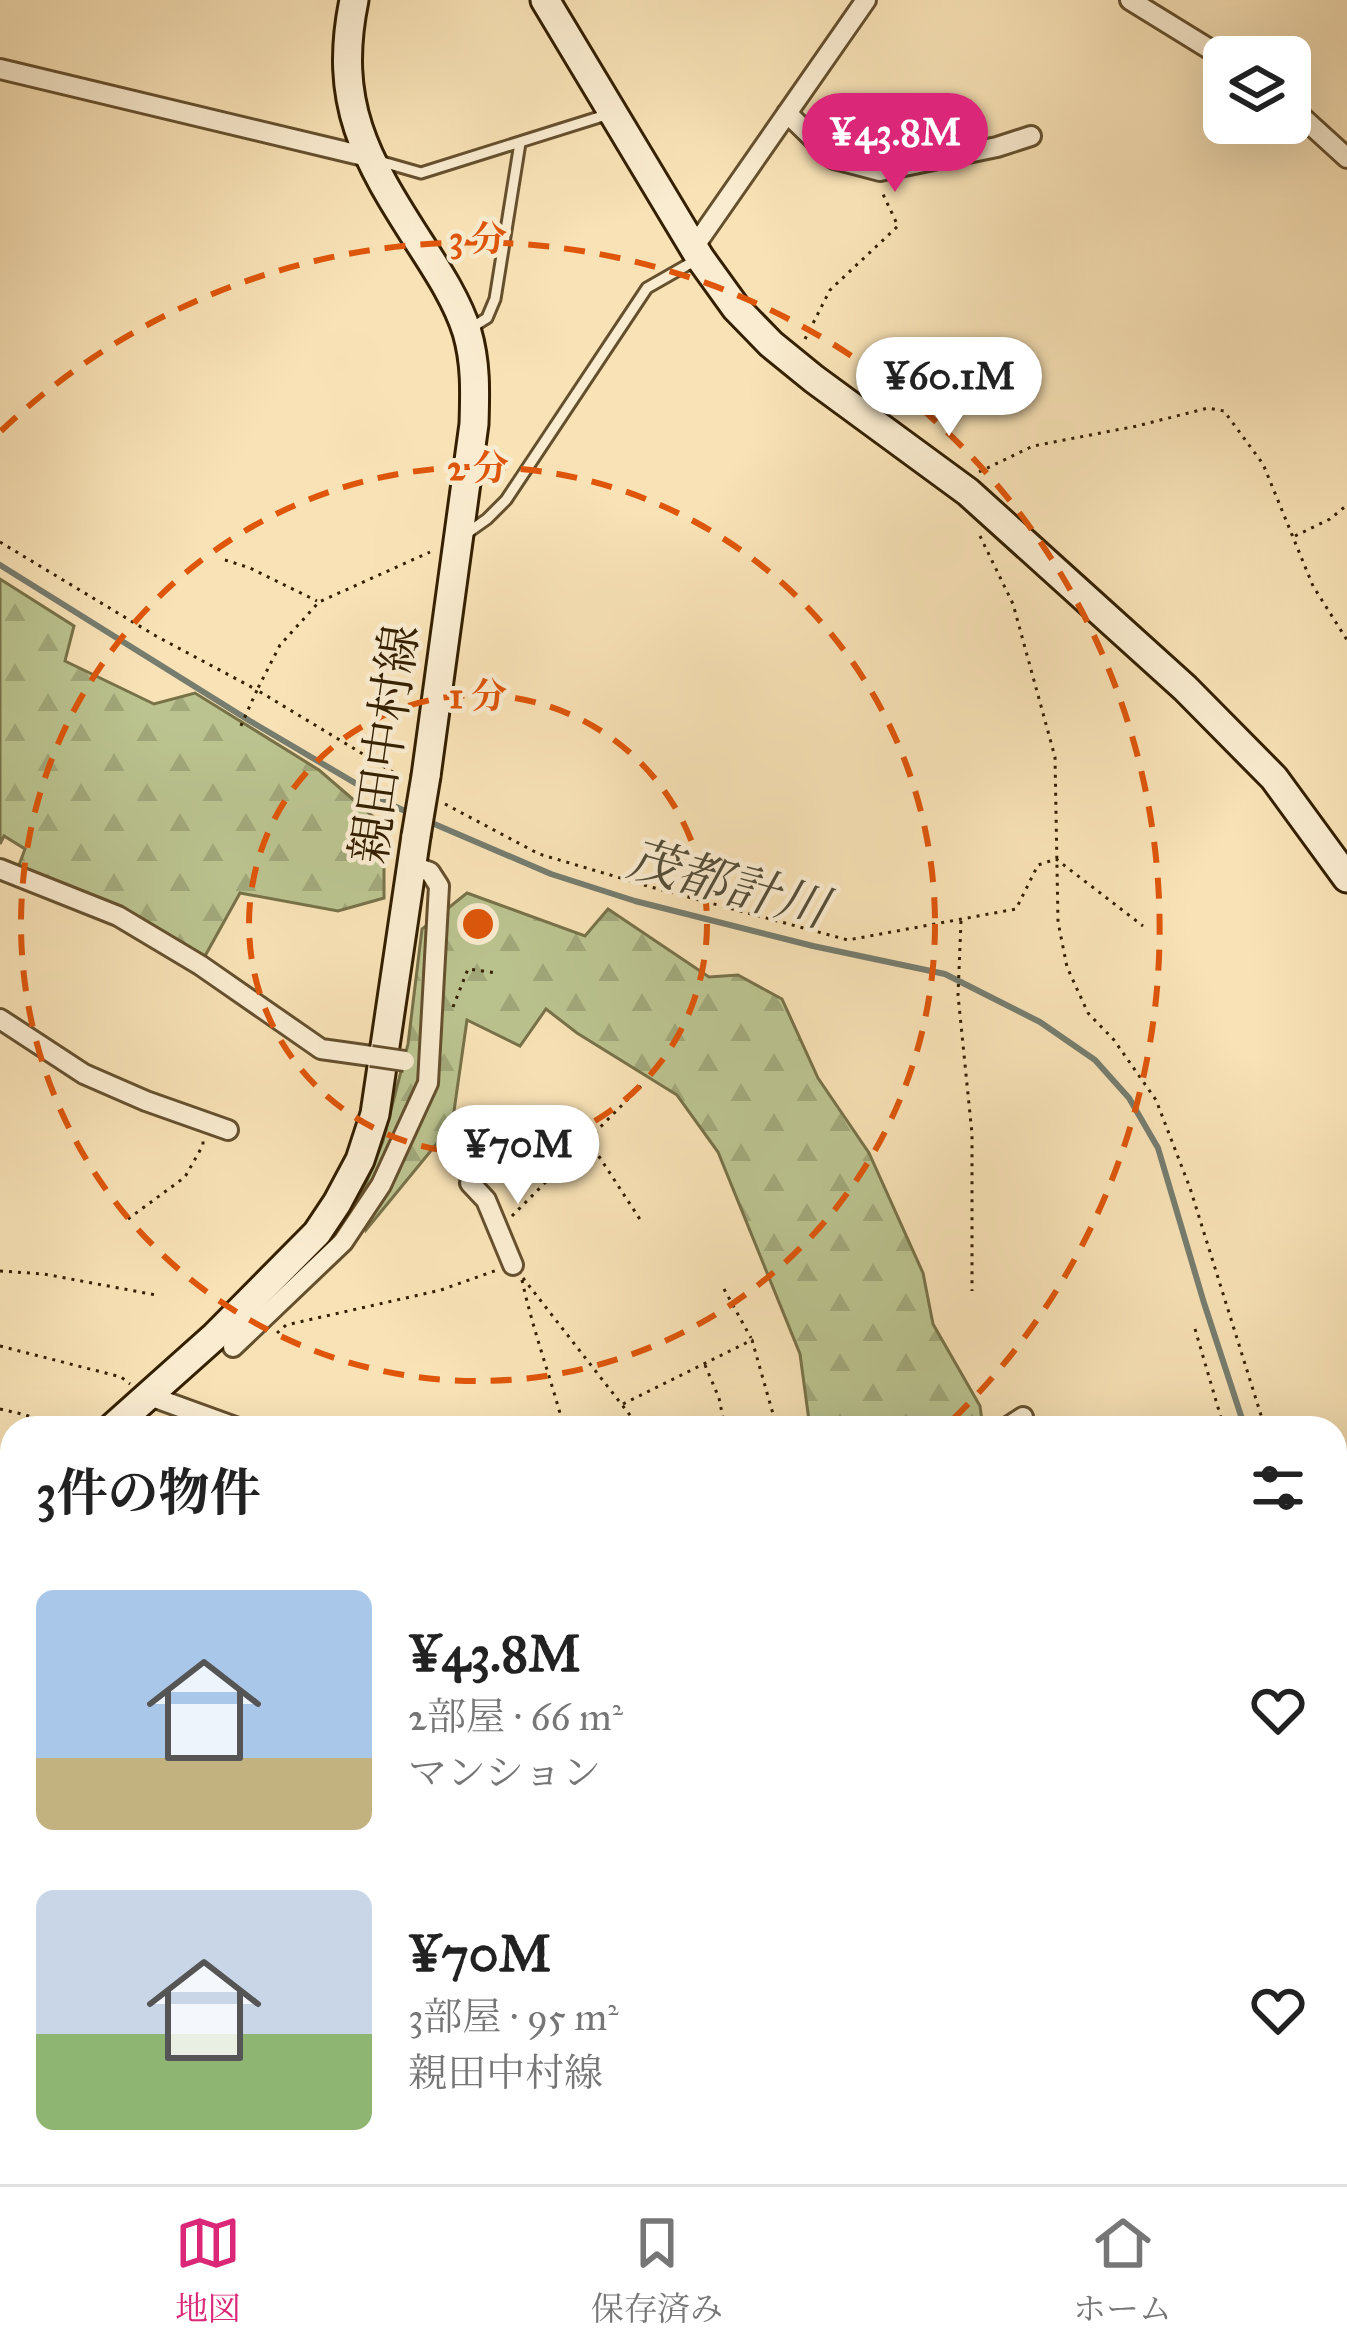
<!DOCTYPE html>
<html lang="ja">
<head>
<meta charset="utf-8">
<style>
	:root { --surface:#fff; --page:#f6f6f6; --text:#222; --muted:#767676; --line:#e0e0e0; --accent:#db2777 }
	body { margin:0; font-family:"IM FELL Great Primer","Noto Serif JP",serif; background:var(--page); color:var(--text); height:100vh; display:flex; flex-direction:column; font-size:45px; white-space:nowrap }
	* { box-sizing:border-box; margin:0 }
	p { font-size:39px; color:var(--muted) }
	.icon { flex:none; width:66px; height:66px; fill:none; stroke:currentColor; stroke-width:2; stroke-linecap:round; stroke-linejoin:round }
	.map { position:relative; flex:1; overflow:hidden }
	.side { position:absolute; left:0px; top:1416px; width:1347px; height:768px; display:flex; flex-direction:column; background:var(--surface); border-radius:36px 36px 0 0; box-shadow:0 12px 48px #0002 }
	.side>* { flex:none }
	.tools { position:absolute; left:1203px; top:36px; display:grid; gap:24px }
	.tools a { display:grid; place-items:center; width:108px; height:108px; border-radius:18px; background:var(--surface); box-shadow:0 12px 48px #0002; font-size:60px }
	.price { position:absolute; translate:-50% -102px; padding:0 27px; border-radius:42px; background:#fff; color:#222; font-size:39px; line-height:78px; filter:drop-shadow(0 3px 6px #0008) }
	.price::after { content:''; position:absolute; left:50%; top:72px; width:36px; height:27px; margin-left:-18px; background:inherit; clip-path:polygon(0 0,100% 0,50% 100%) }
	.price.selected { background:var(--accent); color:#fff }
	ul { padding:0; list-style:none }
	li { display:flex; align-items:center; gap:36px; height:300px; padding:0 36px }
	li span { display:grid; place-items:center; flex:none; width:336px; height:240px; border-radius:18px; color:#555 }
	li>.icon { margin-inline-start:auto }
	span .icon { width:144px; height:144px; fill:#fffc; stroke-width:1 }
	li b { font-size:51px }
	h2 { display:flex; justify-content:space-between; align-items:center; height:144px; padding:0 36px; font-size:51px }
	.menu { display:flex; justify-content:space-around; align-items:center; height:168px; border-top:3px solid var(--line); background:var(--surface); font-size:33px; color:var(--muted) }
	.menu a { display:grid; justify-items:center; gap:6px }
	.menu .selected { color:var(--accent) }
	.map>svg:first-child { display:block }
	.forest { fill:url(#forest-firs); stroke:#787248; stroke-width:3 }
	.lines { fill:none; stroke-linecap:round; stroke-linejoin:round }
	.stream { stroke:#767d6f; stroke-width:6 }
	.service-casing { stroke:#65502e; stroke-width:15 }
	.minor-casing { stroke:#65502e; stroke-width:24 }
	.secondary-casing { stroke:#342001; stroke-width:33 }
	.path { stroke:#342001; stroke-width:3; stroke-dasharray:3 6; stroke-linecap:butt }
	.service { stroke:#faecd0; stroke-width:9 }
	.minor { stroke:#faecd0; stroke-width:18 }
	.secondary { stroke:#faecd0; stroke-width:27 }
	.minor-bridge-casing { stroke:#65502e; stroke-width:24; stroke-linecap:butt }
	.secondary-bridge-casing { stroke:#342001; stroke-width:33; stroke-linecap:butt }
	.minor-bridge { stroke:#faecd0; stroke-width:18 }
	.secondary-bridge { stroke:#faecd0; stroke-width:27 }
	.ring { fill:none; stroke:#df560b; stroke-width:6; stroke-dasharray:21 15 }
	.labels { text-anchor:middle; stroke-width:9; stroke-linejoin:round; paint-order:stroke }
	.street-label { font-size:48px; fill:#342001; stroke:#faecd0 }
	.water-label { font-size:51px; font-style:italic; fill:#554e38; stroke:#faecd0 }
	.centre { fill:#df560b; stroke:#faecd0; stroke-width:6 }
	.ring-label { font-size:36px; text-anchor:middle; font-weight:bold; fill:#df560b; stroke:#faecd0; stroke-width:9; stroke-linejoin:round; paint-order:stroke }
</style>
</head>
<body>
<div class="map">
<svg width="1347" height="2184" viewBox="0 0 1347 2184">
	<defs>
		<pattern id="forest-firs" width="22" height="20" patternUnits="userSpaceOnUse" patternTransform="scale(3)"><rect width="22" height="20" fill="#bbc490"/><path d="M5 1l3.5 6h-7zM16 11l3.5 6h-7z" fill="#a1a87a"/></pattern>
	</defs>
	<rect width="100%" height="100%" fill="#f8e2b6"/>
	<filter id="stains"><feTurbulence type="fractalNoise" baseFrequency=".00167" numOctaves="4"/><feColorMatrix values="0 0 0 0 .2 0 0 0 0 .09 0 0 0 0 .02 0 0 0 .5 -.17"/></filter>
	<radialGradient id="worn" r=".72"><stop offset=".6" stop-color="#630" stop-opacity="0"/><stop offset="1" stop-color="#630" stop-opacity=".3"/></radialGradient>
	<path class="forest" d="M0,579L74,626L65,661L154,704L195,693L319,770L384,826V898L338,911L240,893L200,965L15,876L25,849L4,836L0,844Z
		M467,893L585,936L608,909L709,977L738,975L782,999L818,1078L869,1153L923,1273L933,1324L980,1406L983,1428H810L800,1354L718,1152L677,1095L577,1033L546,1009L520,1046L467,1020L452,1125L366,1230L361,1196L383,1141L408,1044L422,929Z
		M563,2172H776L800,2184H566Z
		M1089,2172H1268L1272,2184H1093Z"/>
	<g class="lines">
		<path class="stream" d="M0,565L250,721L394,806L412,814
			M425,820L551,874L635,901L813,946L945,974L1040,1022L1095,1060L1129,1098L1158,1148L1204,1303L1245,1428
			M1335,1683L1347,1710
			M0,1785L12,1789
			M359,2172L362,2184"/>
		<defs>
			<path id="service" d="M379,161L421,173L609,114
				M471,328L487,318L495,299L520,143
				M463,536L487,519L506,500L647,288L696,260"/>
			<path id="minor" d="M1130,0L1224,58
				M0,69L368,157
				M1290,106L1347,158
				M787,113L834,159L880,171L997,147L1031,136
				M694,247L866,0
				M0,869L118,916L200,965L321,1049L371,1056
				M0,1019L84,1074L146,1101L228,1130
				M470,1183L486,1200L513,1265
				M233,1347L343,1242L381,1185L428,1083L439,886L430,872L413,866
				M147,1395L238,1428
				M1006,1428L1023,1417
				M0,1665L12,1666
				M1335,1757L1347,1752
				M551,2172L556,2184"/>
			<path id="secondary" d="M354,0C333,103 365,158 419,242C437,270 457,300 467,332C476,363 475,392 474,424L426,776
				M545,0L700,258L736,308L771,344L814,379L968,492L1185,688L1274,778L1347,878
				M112,1428L215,1336L317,1233L337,1203L360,1160L375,1114L416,836
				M0,1533L12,1521"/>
		</defs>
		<use href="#service" class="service-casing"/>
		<use href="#minor" class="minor-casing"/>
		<use href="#secondary" class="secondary-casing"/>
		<path class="path" d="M805,339L830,290L898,226L881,190
			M979,472L1033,446L1137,426L1208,408L1224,411L1263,464L1313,586L1347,640
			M980,536L1013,604L1055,757L1058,922L1067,967L1088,1013L1114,1040L1156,1100L1190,1188L1265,1428
			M1295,536L1330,519L1347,505
			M0,542L156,636L257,690L239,730
			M225,560L250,568L317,601
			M401,777L257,690L280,645L319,602L430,552
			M445,804L539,854L651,887L848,940L1016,909L1038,865L1056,859L1143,926
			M961,921L958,995L972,1134V1291
			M453,1007L468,969L497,973
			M537,1123L567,1159
			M589,1141L643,1224
			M512,1216L644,1083
			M128,1219L185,1177L203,1145V1140
			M0,1271L44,1274L156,1295
			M523,1278L640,1428
			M522,1280C533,1331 551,1378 564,1428
			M724,1289L751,1338
			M1195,1329L1224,1428
			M277,1333L286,1325L441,1290L497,1270
			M0,1346L121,1377L130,1384
			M705,1365L719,1398L725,1428
			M623,1404L752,1340L777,1428
			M0,1409L26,1415L54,1428
			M1335,1635L1347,1660
			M0,1854L9,1856L12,1852
			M0,2085L12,2087
			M76,2172L79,2184
			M78,2172L86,2184
			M363,2172L366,2184
			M959,2172L970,2184
			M1318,2172L1319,2184
			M877,2184L900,2172"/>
		<use href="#service" class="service"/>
		<use href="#minor" class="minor"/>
		<use href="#secondary" class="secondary"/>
		<defs>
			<path id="minor-bridge" d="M371,1056L405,1061"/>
			<path id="secondary-bridge" d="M416,836L426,776"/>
		</defs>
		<use href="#minor-bridge" class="minor-bridge-casing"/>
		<use href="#secondary-bridge" class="secondary-bridge-casing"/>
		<use href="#minor-bridge" class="minor-bridge"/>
		<use href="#secondary-bridge" class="secondary-bridge"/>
	</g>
	<g class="ring">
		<circle cx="478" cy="924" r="229"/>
		<circle cx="478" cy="924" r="457"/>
		<path d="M1 431A686 686 0 1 1 946 1426"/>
	</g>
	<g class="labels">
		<g class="street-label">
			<text transform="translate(384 744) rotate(-82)" y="17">親田中村線</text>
		</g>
		<g class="water-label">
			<text transform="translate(728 883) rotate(15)" y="18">茂都計川</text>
		</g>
	</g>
	<circle cx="478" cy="924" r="18" class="centre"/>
	<g class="ring-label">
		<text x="478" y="251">3 分</text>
		<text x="478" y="480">2 分</text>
		<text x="478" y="708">1 分</text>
	</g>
	<rect width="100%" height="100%" filter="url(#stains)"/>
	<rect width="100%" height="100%" fill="url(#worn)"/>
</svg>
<div class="tools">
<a><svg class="icon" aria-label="layers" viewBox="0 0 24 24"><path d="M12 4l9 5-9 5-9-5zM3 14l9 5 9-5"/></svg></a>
</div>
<b class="price selected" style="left:895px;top:195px">¥43.8M</b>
<b class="price" style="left:949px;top:439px">¥60.1M</b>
<b class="price" style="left:518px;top:1207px">¥70M</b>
<section class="side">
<h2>3件の物件<svg class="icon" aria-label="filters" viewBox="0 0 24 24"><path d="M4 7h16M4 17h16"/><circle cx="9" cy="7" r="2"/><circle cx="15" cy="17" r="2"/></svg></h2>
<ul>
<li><span style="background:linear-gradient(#a9c7e8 70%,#c2b280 0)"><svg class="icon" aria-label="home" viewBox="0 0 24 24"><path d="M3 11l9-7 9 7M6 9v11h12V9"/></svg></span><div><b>¥43.8M</b><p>2部屋 · 66 m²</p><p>マンション</p></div><svg class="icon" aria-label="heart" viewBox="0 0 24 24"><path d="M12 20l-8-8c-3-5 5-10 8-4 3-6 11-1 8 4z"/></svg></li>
<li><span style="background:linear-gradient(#c9d6e8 60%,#8fb573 0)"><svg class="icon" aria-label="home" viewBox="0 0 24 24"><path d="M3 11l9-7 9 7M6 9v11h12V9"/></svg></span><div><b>¥70M</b><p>3部屋 · 95 m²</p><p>親田中村線</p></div><svg class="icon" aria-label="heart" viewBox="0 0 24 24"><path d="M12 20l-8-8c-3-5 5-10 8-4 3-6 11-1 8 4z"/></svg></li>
</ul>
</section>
</div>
<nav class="menu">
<a class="selected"><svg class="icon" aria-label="map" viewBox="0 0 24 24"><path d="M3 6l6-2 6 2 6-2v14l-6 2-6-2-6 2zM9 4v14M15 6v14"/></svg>地図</a>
<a><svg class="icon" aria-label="saved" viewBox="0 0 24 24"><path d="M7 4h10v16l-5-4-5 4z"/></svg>保存済み</a>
<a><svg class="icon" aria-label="home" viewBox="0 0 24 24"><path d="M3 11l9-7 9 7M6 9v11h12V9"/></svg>ホーム</a>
</nav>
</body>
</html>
